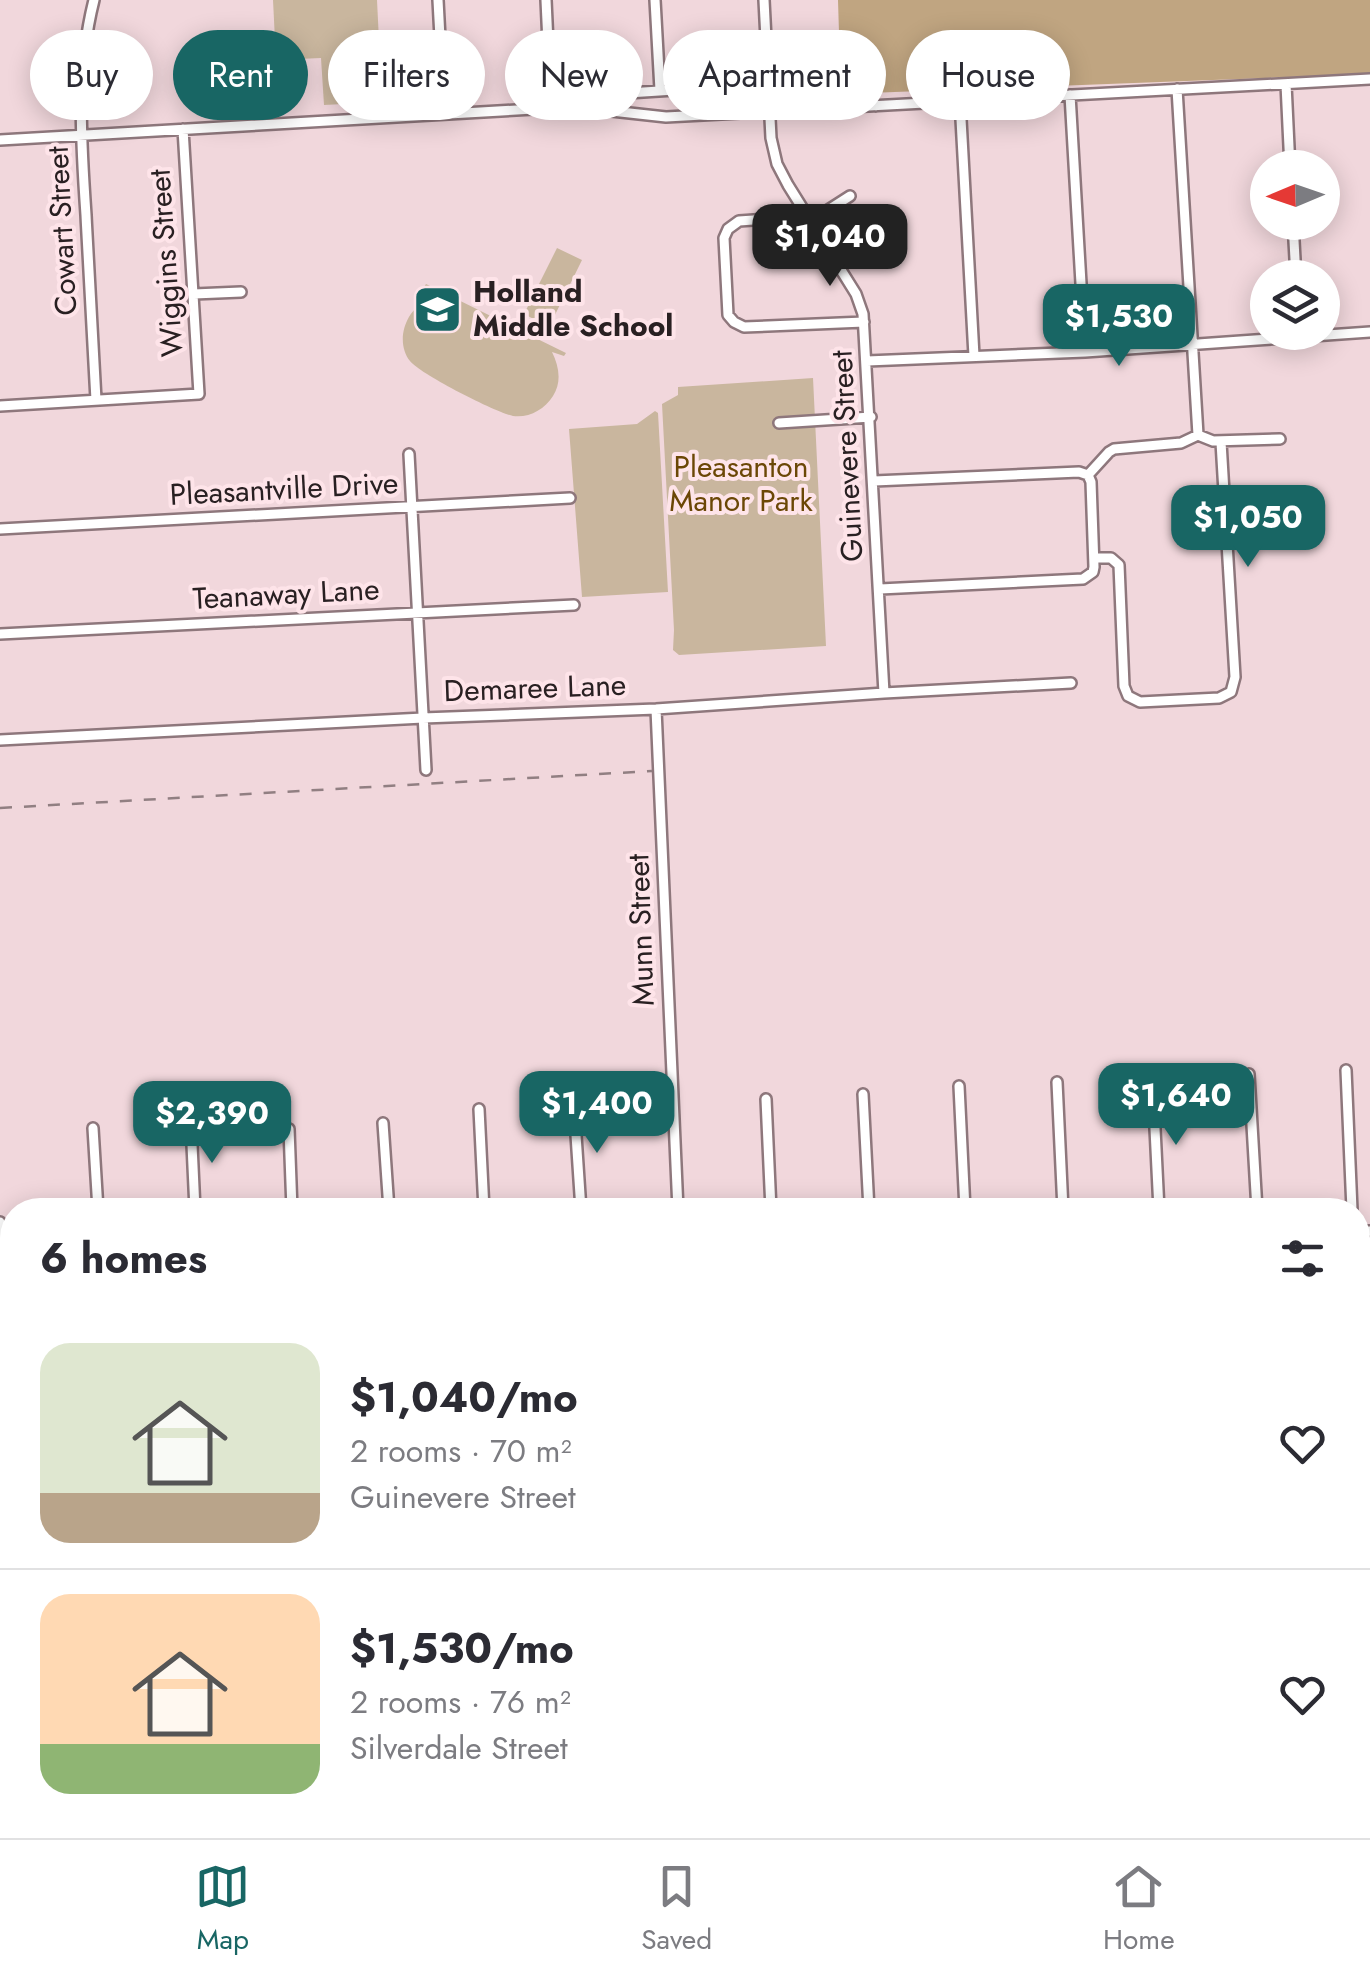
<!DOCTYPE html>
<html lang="en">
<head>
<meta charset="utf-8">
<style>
	:root { --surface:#fff; --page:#f7f7f7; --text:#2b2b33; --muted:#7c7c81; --line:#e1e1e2; --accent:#186664 }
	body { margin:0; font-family:Jost,sans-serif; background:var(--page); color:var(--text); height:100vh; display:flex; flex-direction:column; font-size:38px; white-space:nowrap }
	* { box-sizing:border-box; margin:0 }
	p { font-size:32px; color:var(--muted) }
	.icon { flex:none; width:55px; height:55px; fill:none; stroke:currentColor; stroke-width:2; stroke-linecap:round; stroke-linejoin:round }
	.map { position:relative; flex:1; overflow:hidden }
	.sheet { position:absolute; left:0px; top:1198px; width:1370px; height:642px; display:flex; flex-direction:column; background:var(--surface); border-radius:40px 40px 0 0; box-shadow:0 5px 25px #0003 }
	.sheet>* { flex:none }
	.banner { position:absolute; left:30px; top:30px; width:1310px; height:90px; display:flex; gap:20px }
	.needle { width:65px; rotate:268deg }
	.buttons { position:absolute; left:1250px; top:150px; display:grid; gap:20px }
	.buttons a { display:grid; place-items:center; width:90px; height:90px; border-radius:50%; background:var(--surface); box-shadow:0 5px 25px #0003; font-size:50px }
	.price { position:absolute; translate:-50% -85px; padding:0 22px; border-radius:20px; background:var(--accent); color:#fff; font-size:32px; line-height:65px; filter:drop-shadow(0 2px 5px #0008) }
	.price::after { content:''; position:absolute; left:50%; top:60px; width:30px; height:22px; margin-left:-15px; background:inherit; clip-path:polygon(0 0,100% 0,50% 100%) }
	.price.selected { background:#222; color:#fff }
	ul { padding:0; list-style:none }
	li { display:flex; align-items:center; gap:30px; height:250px; padding:0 40px }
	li+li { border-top:2px solid var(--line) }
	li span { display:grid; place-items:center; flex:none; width:280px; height:200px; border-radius:30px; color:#555 }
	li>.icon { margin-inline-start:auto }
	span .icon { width:120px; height:120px; fill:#fffc; stroke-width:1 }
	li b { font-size:42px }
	h2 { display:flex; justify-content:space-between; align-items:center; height:120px; padding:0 40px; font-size:42px }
	.tag { padding:0 35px; border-radius:45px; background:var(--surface); box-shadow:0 5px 25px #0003; font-size:35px; line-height:90px }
	.tag.selected { background:var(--accent); color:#fff }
	.tabs { display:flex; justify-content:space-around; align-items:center; height:140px; border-top:2px solid var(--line); background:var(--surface); font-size:28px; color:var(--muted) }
	.tabs a { display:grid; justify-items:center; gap:5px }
	.tabs .selected { color:var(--accent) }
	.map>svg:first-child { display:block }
	.green { fill:#c9b69e }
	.forest { fill:#c0a581 }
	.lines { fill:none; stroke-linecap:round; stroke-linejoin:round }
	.street-casing { stroke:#8e777c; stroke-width:14 }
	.secondary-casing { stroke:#8e777c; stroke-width:16 }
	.street { stroke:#fff; stroke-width:9 }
	.secondary { stroke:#fff; stroke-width:11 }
	.rail { stroke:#917f82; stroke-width:2.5; stroke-dasharray:12 12; stroke-linecap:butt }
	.labels { text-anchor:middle; stroke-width:8; stroke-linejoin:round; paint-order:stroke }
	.street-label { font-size:30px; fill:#292022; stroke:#fee4e9 }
	.poi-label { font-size:30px; font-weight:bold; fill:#292022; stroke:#fee4e9; text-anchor:start }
	.park-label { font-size:30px; fill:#6b4706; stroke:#fee4e9 }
</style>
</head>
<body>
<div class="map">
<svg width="1370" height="1838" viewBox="0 0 1370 1838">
	<rect width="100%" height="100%" fill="#f1d7dc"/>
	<path class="green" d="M273,0H377L382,102L324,105L321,58L276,60Z
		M557,248L582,260L549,327L524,314Z
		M426,284L566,353L564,356L552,352C559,366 562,382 553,396C544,410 529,418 513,416C497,413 420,374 410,361C395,342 405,311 426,301C431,299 436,299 441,297L424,287Z
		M813,378L826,646L679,655L673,650L674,630L662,404L678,395V387Z
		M655,411L658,413L668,592L582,597L569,429L637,424Z"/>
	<path class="forest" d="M838,0H1370V74L869,93L840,65Z"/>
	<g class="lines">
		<defs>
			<path id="street" d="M94,0C76,71 81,143 86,215C89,277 93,339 96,400
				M438,0L444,114
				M546,0L551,108
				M655,0L660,90
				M764,0L771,138L777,164L788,185L856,294L863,314L884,693
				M1286,84L1290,168
				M1177,89L1198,435
				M1070,95L1085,352
				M960,101L974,356
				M575,107L666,117L1370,79
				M0,140L551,108L628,93L768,84L817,91L876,106
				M808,216L739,221L728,229L724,238L728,315L734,322L744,327L864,322
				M811,221L850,196
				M1293,222L1296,278
				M194,294L241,292
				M867,361L1085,352L1370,332
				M0,406L199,394L183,129
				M779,423L871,417
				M1198,435L1213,441L1280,439
				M409,454L426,770
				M1088,475L1109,452L1114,449L1181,443L1198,435
				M874,481L1079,472L1088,475
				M0,529L570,498
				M1094,558H1111L1119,565L1124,686L1128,696L1140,702L1219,698L1231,692L1235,677L1221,442
				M880,589L1083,579L1093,572L1094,567L1091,482L1088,475
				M0,634L574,605
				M656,709L678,1210
				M0,740L423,718L656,709L884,693L1071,683
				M1346,1070L1352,1210
				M1249,1074L1257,1210
				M1057,1082L1063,1210
				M959,1086L965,1210
				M1153,1088L1159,1210
				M863,1094L869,1210
				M766,1099L771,1210
				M574,1105L581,1210
				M479,1109L484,1210
				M191,1123L195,1210
				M383,1123L389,1210
				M93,1128L98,1210
				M289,1129L292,1210
				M0,1222L12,1520
				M1358,1231H1370
				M1358,1326L1370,1558
				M1358,1597L1370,1596
				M27,1828V1838
				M127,1828V1838
				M225,1828V1838
				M321,1828V1838
				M418,1828V1838
				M514,1828V1838
				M610,1828L611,1838
				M706,1828V1838
				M802,1828V1838
				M899,1828L900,1838
				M995,1828V1838
				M1092,1828L1093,1838
				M1181,1838L1370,1828"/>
			<path id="secondary" d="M1358,1413H1370
				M0,1483L12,1482"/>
		</defs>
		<use href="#street" class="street-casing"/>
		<use href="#secondary" class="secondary-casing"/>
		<use href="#street" class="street"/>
		<use href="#secondary" class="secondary"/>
		<path class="rail" d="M0,808L652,771"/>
	</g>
	<defs>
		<symbol id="school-square" viewBox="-11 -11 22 22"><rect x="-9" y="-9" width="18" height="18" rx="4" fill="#186664" stroke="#fee4e9"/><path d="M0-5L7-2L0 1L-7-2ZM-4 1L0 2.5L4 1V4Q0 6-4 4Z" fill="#fff"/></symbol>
	</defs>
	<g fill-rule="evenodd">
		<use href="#school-square" x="410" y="282" width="55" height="55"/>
	</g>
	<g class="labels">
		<g class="street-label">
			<text transform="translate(62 231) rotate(-93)" y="10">Cowart Street</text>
			<text transform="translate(166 263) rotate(-94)" y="10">Wiggins Street</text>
			<text transform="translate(847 456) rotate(-93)" y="10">Guinevere Street</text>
			<text transform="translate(284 489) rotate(-3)" y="10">Pleasantville Drive</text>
			<text transform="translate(286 594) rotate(-3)" y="10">Teanaway Lane</text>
			<text transform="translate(535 688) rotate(-2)" y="10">Demaree Lane</text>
			<text transform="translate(641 930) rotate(-92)" y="10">Munn Street</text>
		</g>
		<g class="poi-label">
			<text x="473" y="302">Holland<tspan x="473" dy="34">Middle School</tspan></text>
		</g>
		<g class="park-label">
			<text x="741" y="477">Pleasanton<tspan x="741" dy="34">Manor Park</tspan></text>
		</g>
	</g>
</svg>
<div class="buttons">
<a><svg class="needle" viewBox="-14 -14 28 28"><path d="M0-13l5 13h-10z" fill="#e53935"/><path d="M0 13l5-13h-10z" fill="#7c7c81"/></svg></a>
<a><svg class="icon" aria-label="layers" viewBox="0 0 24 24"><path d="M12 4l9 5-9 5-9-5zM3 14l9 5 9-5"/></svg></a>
</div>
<b class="price selected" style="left:830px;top:289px">$1,040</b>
<b class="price" style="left:1119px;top:369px">$1,530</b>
<b class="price" style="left:1248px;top:570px">$1,050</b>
<b class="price" style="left:1176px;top:1148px">$1,640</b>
<b class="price" style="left:597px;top:1156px">$1,400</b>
<b class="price" style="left:212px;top:1166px">$2,390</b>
<div class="banner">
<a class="tag">Buy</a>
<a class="tag selected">Rent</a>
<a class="tag">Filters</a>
<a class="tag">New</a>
<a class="tag">Apartment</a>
<a class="tag">House</a>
</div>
<section class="sheet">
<h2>6 homes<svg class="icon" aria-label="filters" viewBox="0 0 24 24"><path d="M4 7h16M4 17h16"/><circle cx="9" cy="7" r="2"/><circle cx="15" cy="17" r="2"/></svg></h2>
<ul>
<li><span style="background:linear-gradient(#dfe7d0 75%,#b9a48a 0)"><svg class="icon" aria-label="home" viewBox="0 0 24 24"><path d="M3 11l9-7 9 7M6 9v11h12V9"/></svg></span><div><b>$1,040/mo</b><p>2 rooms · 70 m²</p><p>Guinevere Street</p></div><svg class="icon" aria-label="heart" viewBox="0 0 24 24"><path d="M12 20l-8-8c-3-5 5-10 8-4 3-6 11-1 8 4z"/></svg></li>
<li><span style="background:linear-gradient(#ffd9b3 75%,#8fb573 0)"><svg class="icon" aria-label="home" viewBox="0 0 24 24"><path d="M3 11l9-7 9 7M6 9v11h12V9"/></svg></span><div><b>$1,530/mo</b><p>2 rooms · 76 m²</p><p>Silverdale Street</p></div><svg class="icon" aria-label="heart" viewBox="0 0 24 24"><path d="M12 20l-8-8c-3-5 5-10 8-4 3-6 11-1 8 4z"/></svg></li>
</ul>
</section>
</div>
<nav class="tabs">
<a class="selected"><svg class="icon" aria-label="map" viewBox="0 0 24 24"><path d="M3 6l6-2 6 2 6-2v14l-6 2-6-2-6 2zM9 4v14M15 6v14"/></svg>Map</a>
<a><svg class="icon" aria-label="saved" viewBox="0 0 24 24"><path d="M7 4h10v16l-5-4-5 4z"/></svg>Saved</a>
<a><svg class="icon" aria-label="home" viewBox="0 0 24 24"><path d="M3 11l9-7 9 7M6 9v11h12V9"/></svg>Home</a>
</nav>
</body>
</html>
